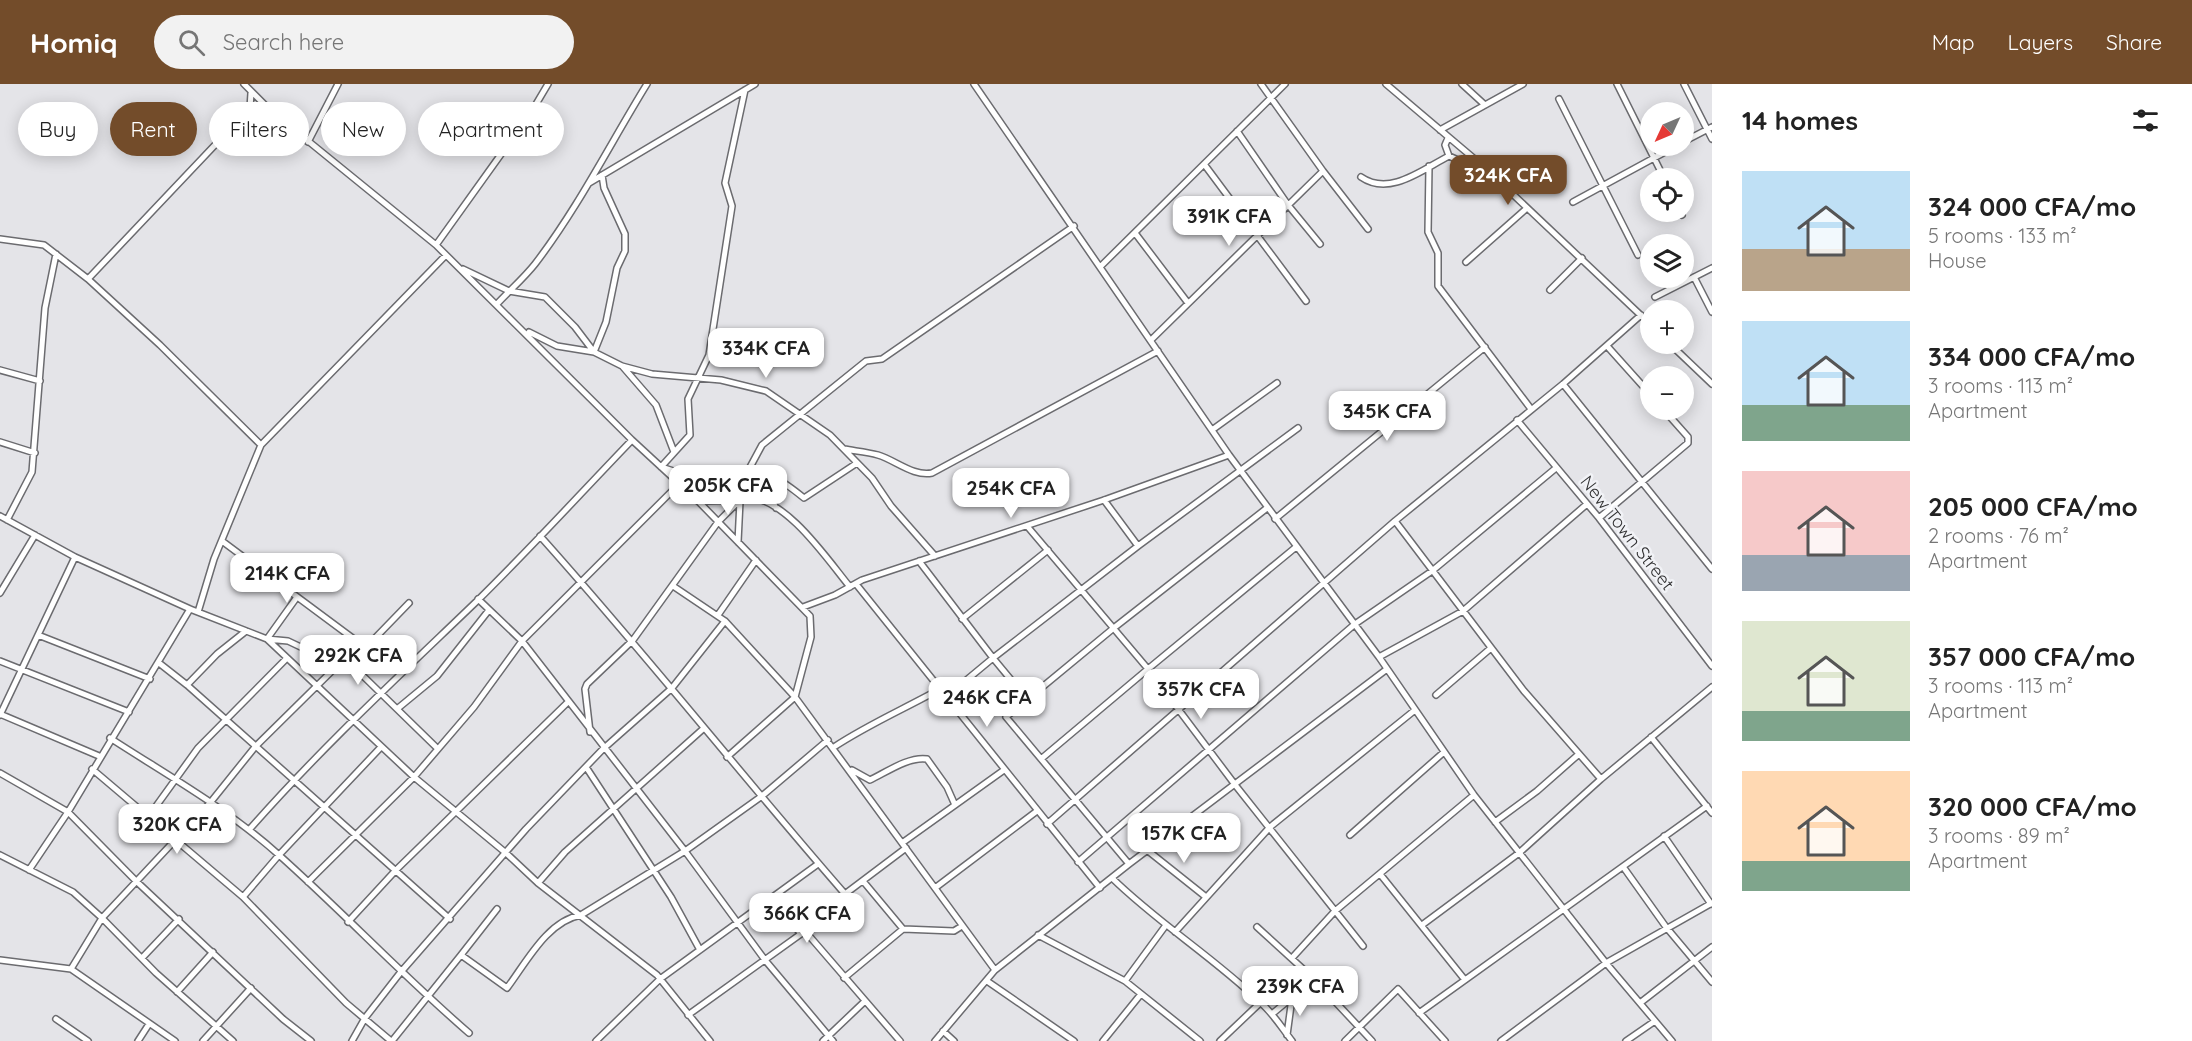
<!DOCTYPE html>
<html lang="en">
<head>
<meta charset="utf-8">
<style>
	:root { --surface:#fff; --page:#f2f2f2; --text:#222; --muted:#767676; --accent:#734c2a }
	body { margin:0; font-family:Quicksand,sans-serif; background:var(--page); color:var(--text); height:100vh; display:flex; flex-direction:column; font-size:22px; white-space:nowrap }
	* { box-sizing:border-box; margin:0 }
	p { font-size:20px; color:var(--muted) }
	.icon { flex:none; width:33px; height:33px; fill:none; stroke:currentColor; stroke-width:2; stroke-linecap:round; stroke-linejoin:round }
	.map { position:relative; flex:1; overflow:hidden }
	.sheet { display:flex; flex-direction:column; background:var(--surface); width:480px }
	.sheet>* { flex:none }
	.banner { position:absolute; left:18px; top:18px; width:570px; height:54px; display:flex; gap:12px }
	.needle { width:39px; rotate:226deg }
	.tools { position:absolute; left:1640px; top:18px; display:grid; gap:12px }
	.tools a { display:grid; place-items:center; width:54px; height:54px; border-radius:50%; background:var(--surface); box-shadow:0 3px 15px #0003; font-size:30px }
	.price { position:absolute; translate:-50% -51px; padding:0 14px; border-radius:12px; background:#fff; color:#222; font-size:20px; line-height:39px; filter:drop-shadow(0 2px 3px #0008) }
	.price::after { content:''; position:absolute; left:50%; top:36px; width:18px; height:14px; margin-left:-9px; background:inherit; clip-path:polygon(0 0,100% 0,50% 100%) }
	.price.active { background:var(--accent); color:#fff }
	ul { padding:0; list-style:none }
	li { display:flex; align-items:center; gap:18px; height:150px; padding:0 30px }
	li span { display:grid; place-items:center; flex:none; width:168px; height:120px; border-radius:0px; color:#555 }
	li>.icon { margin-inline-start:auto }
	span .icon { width:72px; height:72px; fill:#fffc; stroke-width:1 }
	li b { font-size:26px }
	h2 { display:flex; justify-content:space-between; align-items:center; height:72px; padding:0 30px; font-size:26px }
	.chip { padding:0 21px; border-radius:27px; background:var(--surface); box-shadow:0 3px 15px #0003; font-size:21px; line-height:54px }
	.chip.active { background:var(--accent); color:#fff }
	header { display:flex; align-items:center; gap:36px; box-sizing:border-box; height:84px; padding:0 30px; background:var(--accent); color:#fff }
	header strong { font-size:28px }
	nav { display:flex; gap:33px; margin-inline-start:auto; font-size:21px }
	.search { width:420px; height:54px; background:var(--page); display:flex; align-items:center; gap:15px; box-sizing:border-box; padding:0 21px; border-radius:33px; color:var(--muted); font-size:22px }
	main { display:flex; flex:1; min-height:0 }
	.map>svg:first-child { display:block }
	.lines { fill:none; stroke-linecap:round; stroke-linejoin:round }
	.street-casing { stroke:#6b6b6f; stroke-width:8 }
	.street { stroke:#fff; stroke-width:5 }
	.labels { text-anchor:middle; stroke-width:5; stroke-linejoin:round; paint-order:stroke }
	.street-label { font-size:18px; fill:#313132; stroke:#f1f2f6 }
</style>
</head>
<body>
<header>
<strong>Homiq</strong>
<div class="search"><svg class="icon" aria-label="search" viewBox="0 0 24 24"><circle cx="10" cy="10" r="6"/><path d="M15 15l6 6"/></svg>Search here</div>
<nav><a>Map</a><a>Layers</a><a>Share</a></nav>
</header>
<main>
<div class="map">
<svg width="1712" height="957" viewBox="0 0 1712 957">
	<rect width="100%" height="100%" fill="#e4e4e8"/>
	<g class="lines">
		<defs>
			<path id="street" d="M244,0L270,26L436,161L632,356L698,417L810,532L811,553L795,613L727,673
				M974,0L1229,371L1379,573L1474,711L1606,879L1672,957
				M1261,0L1323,87L1368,145
				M1386,0L1484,83L1650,240
				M1462,0L1485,21
				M1617,0L1664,94
				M1684,0L1712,55
				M745,6L725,99L732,122L709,271L688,315L690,351L661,383L750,412
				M1559,15L1638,171
				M1440,46L1523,0
				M1237,47L1288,121L1320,160
				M308,58L338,0
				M1683,58L1712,43
				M1449,72L1471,82L1482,83
				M1204,80L1306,217
				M1429,82L1428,148L1438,169V202L1531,325
				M1361,93C1390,113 1423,85 1449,72L1445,61L1448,54
				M589,99L755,0
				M1573,118L1676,62
				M1680,128L1682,131
				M1135,149L1188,219
				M0,155L44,161L88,195L160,261L261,361
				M436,161L532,27L548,0
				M1466,178L1527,124
				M1101,182L1285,0
				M463,185L509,207L545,213L575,243L594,268
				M1694,193L1712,228
				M88,195L250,24L251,9
				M1550,206L1582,174
				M1655,213L1712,184
				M497,220C509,207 524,194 535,180C578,124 610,60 647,0
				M529,248L557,262L594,268L622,282L652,290L721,296L766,307L830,351L872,394L891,422L935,472
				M1151,256L1323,87
				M1670,260L1712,300
				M1607,262L1650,310
				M594,268L606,238L617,184L625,167V150L604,104L602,91
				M623,283L656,321L674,368
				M0,286L40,297
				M1563,300L1712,485
				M1517,336L1599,434L1712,582
				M1212,346L1277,299
				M0,358L35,369
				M844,365C855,367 867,368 878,371C895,376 914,393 932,389L1158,267
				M762,399L776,424
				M742,409L748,387L762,361L866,277L882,275L1074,142
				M742,409C779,396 768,385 804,414L857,379
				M748,413C787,415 827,475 850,503
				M1104,416L1138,462
				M698,417L739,416
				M0,432L75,473L190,525L267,555L414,693L506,769L538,799L657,891L710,957
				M1599,434L1688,359V353L1664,326
				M1275,435L1485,263
				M7,436L32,388L45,224L56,170
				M1395,437L1524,607L1601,695
				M1027,442L1148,585L1296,463
				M540,452C645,569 742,692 845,810
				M222,457L366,564
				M738,458L740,417
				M919,477L993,574L946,613
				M856,500L1100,804
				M673,502L725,537L795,613L995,886
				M0,509L35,451
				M297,513L267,555L288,557L326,575L346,579L358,587L438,665
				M478,515L522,557L685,767L765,876L833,957
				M803,523L835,511L862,496L1104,416L1229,371
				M198,528L214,475L261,361L446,171
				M718,531L756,476
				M962,535L1048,466
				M38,551L150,595
				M1379,573L1463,527L1587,420
				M0,577L129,628
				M159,579L187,601L450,835
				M349,581L409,519
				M187,601L217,570L246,547
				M1436,611L1491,564
				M1027,615L993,574L1138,462L1298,344
				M397,625L437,592L489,526
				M0,630L99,672
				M0,631L75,473
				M590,648L585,605L587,600L633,556L718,438L740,416
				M1651,653L1712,729
				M110,654C167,691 228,725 279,771C344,829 403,892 469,949
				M834,663C867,641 904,625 940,605
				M1041,675L1148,585L1236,702L1363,862
				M586,683L671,813L700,866
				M92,685L243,813L346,919L391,957
				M852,686L870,696C885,689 909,672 927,675L947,703L955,721
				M0,689L68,728L136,797L283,935L311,957
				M149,732L198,664L287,574
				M1495,738L1537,707L1579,670
				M1047,740L1395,437L1563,300L1641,231
				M249,746C320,665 399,592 477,517C530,465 580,410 632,356
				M1350,751L1444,668
				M1664,752L1711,820
				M902,759L1004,686
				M1147,766L1206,813
				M0,771L73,808L102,834L71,885L0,876
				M1078,778L1355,540L1432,487L1556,384
				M1129,780L1006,633L1115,543L1267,424
				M1624,784L1666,843L1712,898
				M29,786L68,728L190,525
				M1380,790L1465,896L1707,722
				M1112,794C1158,839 1213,873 1260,918C1273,929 1282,944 1292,957
				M863,797L903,845
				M308,798L414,693L474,623L522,557L679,400
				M538,799L565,768L703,645
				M935,804L1037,727
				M243,813L279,771L381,663
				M772,815L801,850
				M348,838L396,786L568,618
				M1422,841L1519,769L1601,695L1712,603
				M1257,843L1314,895L1372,957
				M805,847L900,957
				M1175,848L1270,743L1415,626
				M1038,851L1125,897L1200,957
				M461,871L497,825
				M142,874L179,835
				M1292,874L1335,827L1474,711
				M71,885L175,957
				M844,894L903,845L954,847L962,842
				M987,897L1074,957
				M1125,897L1166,841
				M177,908L213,868
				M1640,919L1712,863
				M1419,929L1465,896
				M1272,930L1314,895
				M688,931L805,847L845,810L906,764
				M56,935L88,957
				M943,947L954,957
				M1287,951L1292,914
				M138,957L149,940
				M203,957L251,904
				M233,957L156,889L102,834L210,719L255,663L341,578
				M352,957L365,934L400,889L526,745L603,665L672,604L725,537
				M392,957L461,871L507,904C526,879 547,837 581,831L685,767L762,712L828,656
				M596,957L660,895L818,780
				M823,957L864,918
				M935,957L995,886L1129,780L1387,585
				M1103,957L1141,910
				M1220,957L1261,918
				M1345,957L1398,905L1445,957
				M1501,957L1606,879L1712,819
				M1626,957L1655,937"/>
		</defs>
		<use href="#street" class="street-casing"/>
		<use href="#street" class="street"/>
	</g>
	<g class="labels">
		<g class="street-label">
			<text transform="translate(1627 449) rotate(52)" y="6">New Town Street</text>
		</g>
	</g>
</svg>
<div class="tools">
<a><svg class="needle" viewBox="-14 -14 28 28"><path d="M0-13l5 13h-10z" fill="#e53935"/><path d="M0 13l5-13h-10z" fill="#767676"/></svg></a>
<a><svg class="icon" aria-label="locate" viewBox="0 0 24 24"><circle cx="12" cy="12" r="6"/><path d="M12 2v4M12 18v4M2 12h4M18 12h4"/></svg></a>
<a><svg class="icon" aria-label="layers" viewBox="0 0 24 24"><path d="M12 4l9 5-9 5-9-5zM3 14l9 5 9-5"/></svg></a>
<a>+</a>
<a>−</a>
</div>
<b class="price active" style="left:1508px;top:122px">324K CFA</b>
<b class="price" style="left:1229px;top:163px">391K CFA</b>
<b class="price" style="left:766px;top:295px">334K CFA</b>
<b class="price" style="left:1387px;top:358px">345K CFA</b>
<b class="price" style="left:728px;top:432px">205K CFA</b>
<b class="price" style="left:1011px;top:435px">254K CFA</b>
<b class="price" style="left:287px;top:520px">214K CFA</b>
<b class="price" style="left:358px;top:602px">292K CFA</b>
<b class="price" style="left:1201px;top:636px">357K CFA</b>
<b class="price" style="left:987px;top:644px">246K CFA</b>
<b class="price" style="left:177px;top:771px">320K CFA</b>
<b class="price" style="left:1184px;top:780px">157K CFA</b>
<b class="price" style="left:807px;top:860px">366K CFA</b>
<b class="price" style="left:1300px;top:933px">239K CFA</b>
<div class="banner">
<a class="chip">Buy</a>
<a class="chip active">Rent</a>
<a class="chip">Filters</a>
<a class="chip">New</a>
<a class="chip">Apartment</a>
</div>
</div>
<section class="sheet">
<h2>14 homes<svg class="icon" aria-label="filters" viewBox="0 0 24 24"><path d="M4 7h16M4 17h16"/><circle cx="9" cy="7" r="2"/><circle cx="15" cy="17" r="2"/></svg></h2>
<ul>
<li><span style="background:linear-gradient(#bfe0f5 65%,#b9a48a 0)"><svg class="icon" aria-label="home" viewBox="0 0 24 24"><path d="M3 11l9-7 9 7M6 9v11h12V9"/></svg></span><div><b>324 000 CFA/mo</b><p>5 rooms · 133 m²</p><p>House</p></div></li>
<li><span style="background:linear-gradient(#bfe0f5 70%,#7fa58c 0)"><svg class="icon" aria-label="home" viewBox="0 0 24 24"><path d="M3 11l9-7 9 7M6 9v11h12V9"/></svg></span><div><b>334 000 CFA/mo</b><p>3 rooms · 113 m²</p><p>Apartment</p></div></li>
<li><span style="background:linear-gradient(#f6c9c9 70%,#9aa5b1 0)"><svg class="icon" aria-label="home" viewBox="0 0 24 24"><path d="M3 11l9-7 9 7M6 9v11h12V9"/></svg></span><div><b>205 000 CFA/mo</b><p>2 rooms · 76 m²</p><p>Apartment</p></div></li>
<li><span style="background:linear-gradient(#dfe7d0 75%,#7fa58c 0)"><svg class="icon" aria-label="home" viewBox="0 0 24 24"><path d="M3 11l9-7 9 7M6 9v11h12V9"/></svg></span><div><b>357 000 CFA/mo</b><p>3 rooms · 113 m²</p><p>Apartment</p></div></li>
<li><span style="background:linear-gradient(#ffd9b3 75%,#7fa58c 0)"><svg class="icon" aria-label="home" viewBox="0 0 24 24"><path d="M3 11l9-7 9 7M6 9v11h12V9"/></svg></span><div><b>320 000 CFA/mo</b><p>3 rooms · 89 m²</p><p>Apartment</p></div></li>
</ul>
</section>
</main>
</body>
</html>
